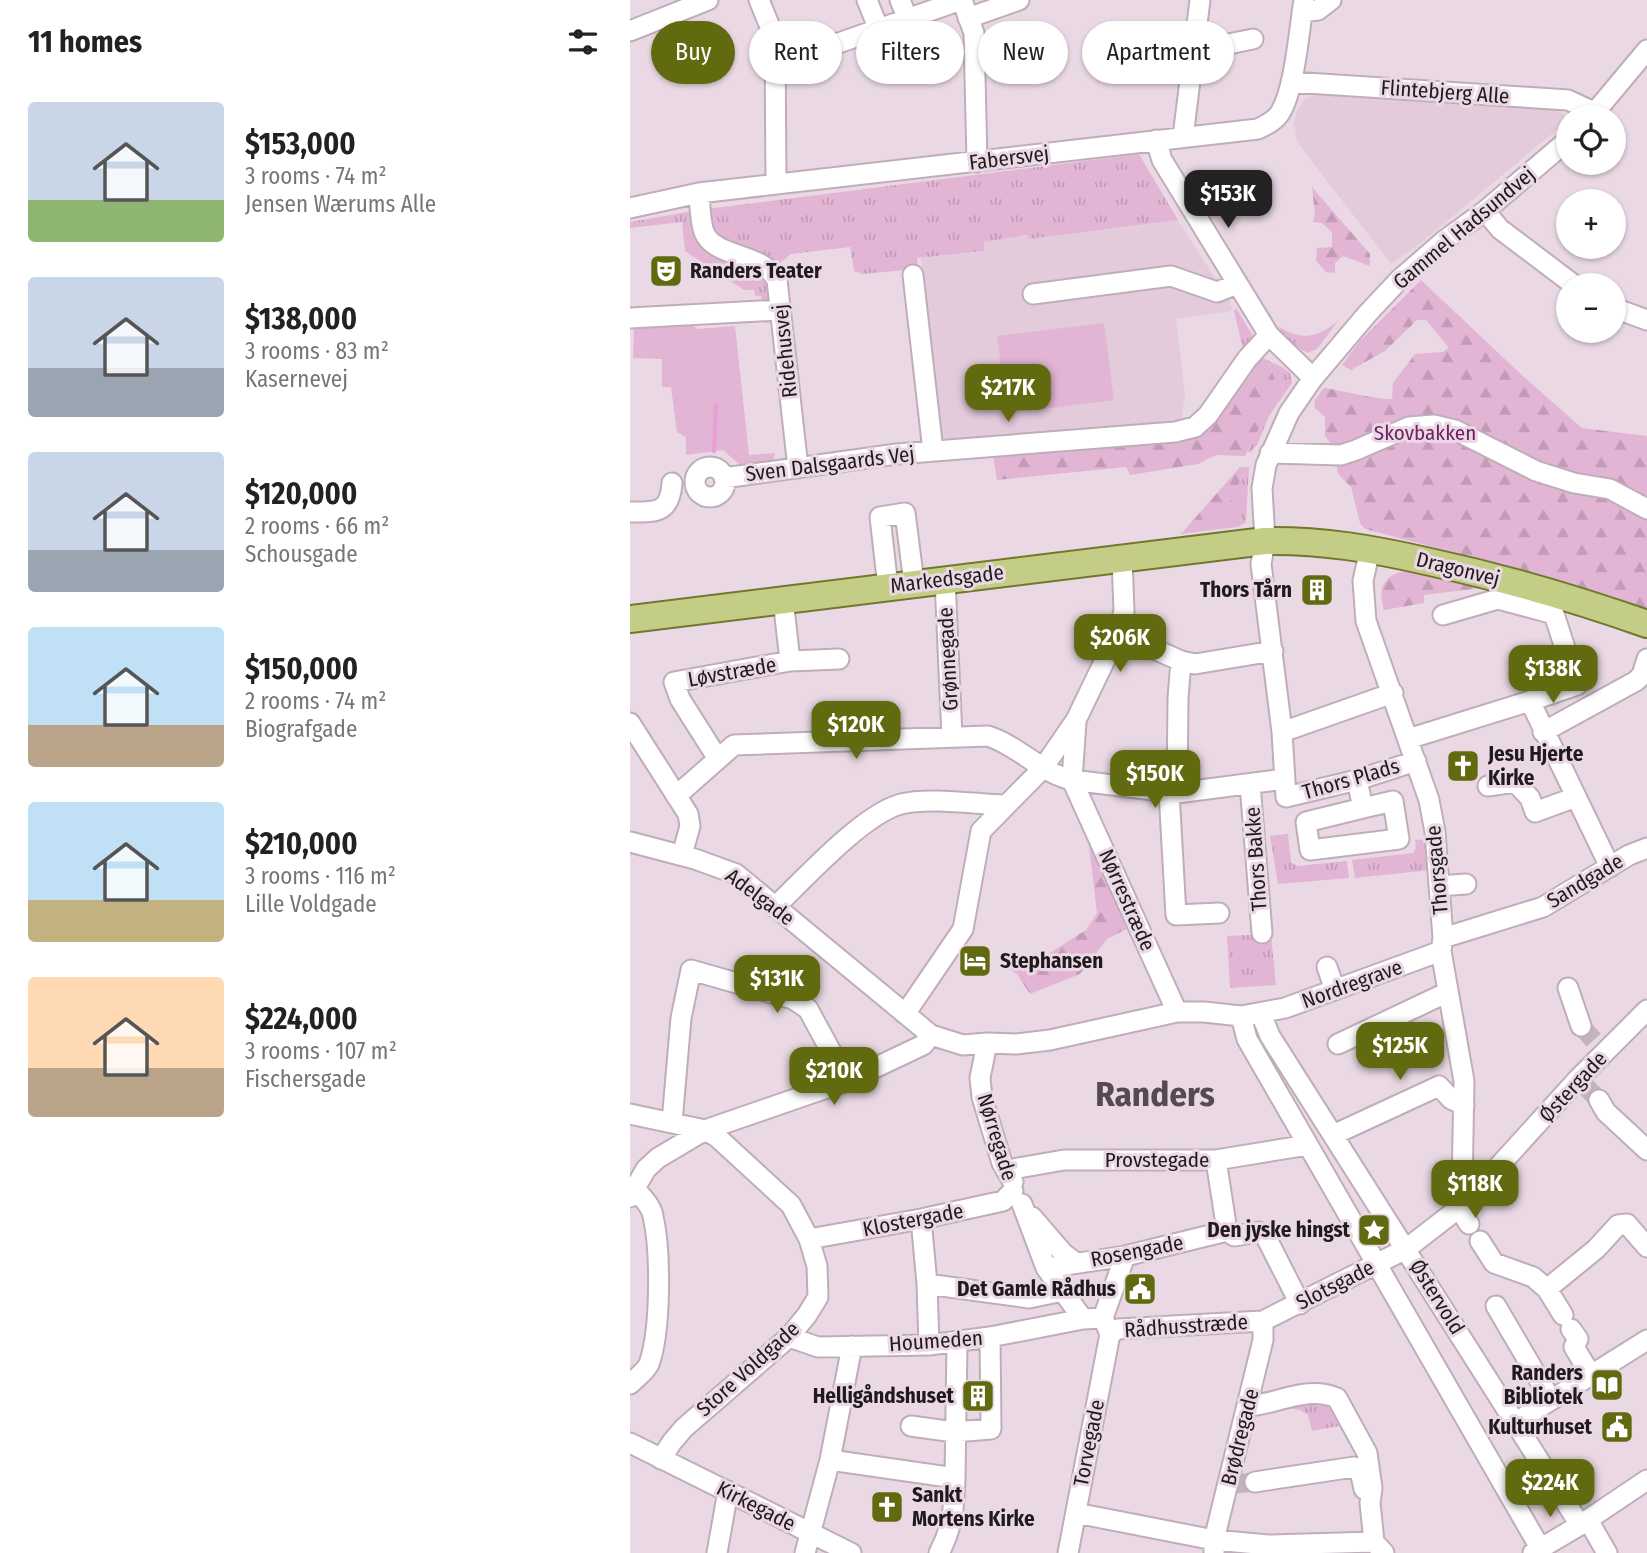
<!DOCTYPE html>
<html lang="en">
<head>
<meta charset="utf-8">
<style>
	:root { --surface:#fff; --page:#f6f6f6; --text:#222; --muted:#767676; --accent:#616a0e }
	body { margin:0; font-family:"Fira Sans Condensed",sans-serif; background:var(--page); color:var(--text); height:100vh; display:flex; flex-direction:column; font-size:26px; white-space:nowrap }
	* { box-sizing:border-box; margin:0 }
	p { font-size:23px; color:var(--muted) }
	.icon { flex:none; width:38px; height:38px; fill:none; stroke:currentColor; stroke-width:2; stroke-linecap:round; stroke-linejoin:round }
	.map { position:relative; flex:1; overflow:hidden }
	.drawer { display:flex; flex-direction:column; background:var(--surface); width:630px }
	.drawer>* { flex:none }
	.hud { position:absolute; left:21px; top:21px; width:665px; height:63px; display:flex; gap:14px }
	.buttons { position:absolute; left:926px; top:105px; display:grid; gap:14px }
	.buttons a { display:grid; place-items:center; width:70px; height:70px; border-radius:50%; background:var(--surface); box-shadow:0 2px 5px #0004; font-size:35px }
	.price { position:absolute; translate:-50% -60px; padding:0 16px; border-radius:14px; background:var(--accent); color:#fff; font-size:23px; line-height:46px; filter:drop-shadow(0 2px 4px #0008) }
	.price::after { content:''; position:absolute; left:50%; top:42px; width:21px; height:16px; margin-left:-10px; background:inherit; clip-path:polygon(0 0,100% 0,50% 100%) }
	.price.selected { background:#222; color:#fff }
	ul { padding:0; list-style:none }
	li { display:flex; align-items:center; gap:21px; height:175px; padding:0 28px }
	li span { display:grid; place-items:center; flex:none; width:196px; height:140px; border-radius:7px; color:#555 }
	li>.icon { margin-inline-start:auto }
	span .icon { width:84px; height:84px; fill:#fffc; stroke-width:1 }
	li b { font-size:30px }
	h2 { display:flex; justify-content:space-between; align-items:center; height:84px; padding:0 28px; font-size:30px }
	.chip { padding:0 24px; border-radius:32px; background:var(--surface); box-shadow:0 2px 5px #0004; font-size:24px; line-height:63px }
	.chip.selected { background:var(--accent); color:#fff }
	main { display:flex; flex:1; min-height:0 }
	.map>svg:first-child { display:block }
	.built { fill:#e3cbdc }
	.grass { fill:url(#grass-tufts) }
	.forest { fill:url(#forest-firs) }
	.garden { fill:#e2b5d5 }
	.lines { fill:none; stroke-linecap:round; stroke-linejoin:round }
	.stream { stroke:#e8a1d5; stroke-width:4.5 }
	.minor-tunnel { stroke:#c2b3bc; stroke-width:19; stroke-dasharray:19 10; stroke-linecap:butt }
	.minor-casing { stroke:#bfaeb9; stroke-width:23 }
	.major-casing { stroke:#71782d; stroke-width:30 }
	.minor { stroke:#fff; stroke-width:19 }
	.major { stroke:#c4cd86; stroke-width:26 }
	.labels { text-anchor:middle; stroke-width:6; stroke-linejoin:round; paint-order:stroke }
	.street-label { font-size:21px; fill:#201a1e; stroke:#ead9e4 }
	.poi-label { font-size:21px; font-weight:bold; fill:#201a1e; stroke:#ead9e4; text-anchor:end }
	.park-label { font-size:21px; fill:#722062; stroke:#ead9e4 }
	.town-label { font-size:35px; font-weight:bold; fill:#574953; stroke:#ead9e4 }
</style>
</head>
<body>
<main>
<section class="drawer">
<h2>11 homes<svg class="icon" aria-label="filters" viewBox="0 0 24 24"><path d="M4 7h16M4 17h16"/><circle cx="9" cy="7" r="2"/><circle cx="15" cy="17" r="2"/></svg></h2>
<ul>
<li><span style="background:linear-gradient(#c9d6e8 70%,#8fb573 0)"><svg class="icon" aria-label="home" viewBox="0 0 24 24"><path d="M3 11l9-7 9 7M6 9v11h12V9"/></svg></span><div><b>$153,000</b><p>3 rooms · 74 m²</p><p>Jensen Wærums Alle</p></div></li>
<li><span style="background:linear-gradient(#c9d6e8 65%,#9aa5b1 0)"><svg class="icon" aria-label="home" viewBox="0 0 24 24"><path d="M3 11l9-7 9 7M6 9v11h12V9"/></svg></span><div><b>$138,000</b><p>3 rooms · 83 m²</p><p>Kasernevej</p></div></li>
<li><span style="background:linear-gradient(#c9d6e8 70%,#9aa5b1 0)"><svg class="icon" aria-label="home" viewBox="0 0 24 24"><path d="M3 11l9-7 9 7M6 9v11h12V9"/></svg></span><div><b>$120,000</b><p>2 rooms · 66 m²</p><p>Schousgade</p></div></li>
<li><span style="background:linear-gradient(#bfe0f5 70%,#b9a48a 0)"><svg class="icon" aria-label="home" viewBox="0 0 24 24"><path d="M3 11l9-7 9 7M6 9v11h12V9"/></svg></span><div><b>$150,000</b><p>2 rooms · 74 m²</p><p>Biografgade</p></div></li>
<li><span style="background:linear-gradient(#bfe0f5 70%,#c2b280 0)"><svg class="icon" aria-label="home" viewBox="0 0 24 24"><path d="M3 11l9-7 9 7M6 9v11h12V9"/></svg></span><div><b>$210,000</b><p>3 rooms · 116 m²</p><p>Lille Voldgade</p></div></li>
<li><span style="background:linear-gradient(#ffd9b3 65%,#b9a48a 0)"><svg class="icon" aria-label="home" viewBox="0 0 24 24"><path d="M3 11l9-7 9 7M6 9v11h12V9"/></svg></span><div><b>$224,000</b><p>3 rooms · 107 m²</p><p>Fischersgade</p></div></li>
</ul>
</section>
<div class="map">
<svg width="1017" height="1553" viewBox="0 0 1017 1553">
	<defs>
		<pattern id="grass-tufts" width="24" height="20" patternUnits="userSpaceOnUse" patternTransform="scale(1.75)"><rect width="24" height="20" fill="#e2b5d5"/><path d="M3 7l-1-3M5 7V3M7 7l1-3M15 17l-1-3M17 17v-4M19 17l1-3" fill="none" stroke="#c29bb6"/></pattern>
		<pattern id="forest-firs" width="22" height="20" patternUnits="userSpaceOnUse" patternTransform="scale(1.75)"><rect width="22" height="20" fill="#e2b5d5"/><path d="M5 1l3.5 6h-7zM16 11l3.5 6h-7z" fill="#c29bb6"/></pattern>
	</defs>
	<rect width="100%" height="100%" fill="#ead9e4"/>
	<path class="built" d="M690,93L927,108L933,114L935,119L929,128L792,242L761,264L667,142L664,123L667,111L672,102L681,96Z
		M548,220L599,300L603,311L546,319L555,395L551,420L310,443L291,258L354,251L353,242L370,238L481,229Z"/>
	<path class="grass" d="M509,154L548,220L398,239L397,235L354,242V251L287,258L288,269L232,274L224,271L220,247L161,254L150,263L92,238L80,230L77,209Z
		M63,211L67,231L135,272L141,297L136,305H132L131,296H125L124,290H114L55,251L52,222L0,228V222Z
		M606,308L624,338L613,350L604,311Z
		M708,321L687,349L677,353L657,340L648,326C670,341 688,338 708,321Z
		M637,360L652,367L660,373L662,383L639,416L627,445L620,453L618,451L646,382Z
		M616,467H619L616,522L608,527L582,530L603,497Z
		M658,834L661,862L667,866L717,861L719,878L648,884L640,836Z
		M797,839L801,870L725,878L722,860L783,853L786,848L785,840Z
		M641,934L646,985L600,988L597,936Z
		M700,1399L713,1422L709,1426L682,1431L678,1415L670,1410L655,1407Z"/>
	<path class="forest" d="M682,187L740,254V266L713,256L705,263V273L696,272L686,261L687,248L702,247V232L692,223L683,222L685,214Z
		M791,280L895,378L952,428L1017,436V611L988,598L901,573L735,529L730,523L721,487L708,474L704,448L695,436V417L685,408L684,401L694,388C716,391 741,399 762,399L763,383L785,354L813,352L819,348L796,320H787L755,351L721,370L712,365L730,341Z
		M630,357L637,360L646,382V394L615,456L586,455L568,464L500,475L496,467L367,480L363,456L545,439Z
		M610,467H616L603,497L582,530L551,534Z
		M772,572H786L851,588L794,595V603L754,610C748,591 752,576 772,572Z
		M459,846L463,851L497,929L477,939L450,974L400,994L387,974L374,966L373,956L390,962L410,959L456,930L467,913Z"/>
	<path class="garden" d="M474,323L484,400L377,413L367,336Z
		M62,324L67,329L105,326L119,455L145,453L143,462L112,467L93,450L56,455V437L47,432L41,387H32V359L3,358L4,329Z"/>
	<g class="lines">
		<path class="stream" d="M85,426L86,405
			M84,451L85,430"/>
		<path class="minor-tunnel" d="M951,1026L968,1045
			M952,1083L969,1100
			M604,1484L625,1482"/>
		<defs>
			<path id="minor" d="M129,0L145,39L146,184
				M237,0L249,30
				M270,0L278,20
				M332,0L344,33L347,162
				M672,12L688,10L701,0
				M338,18L389,0
				M0,31L78,0
				M564,51L623,39
				M146,65L331,0
				M661,82L938,100L966,113
				M961,117L1017,50
				M553,137L570,0
				M526,140L532,160L639,335L683,378
				M69,193C70,206 70,221 74,232C84,258 132,252 147,280L168,468
				M0,208L69,193L628,129C636,125 645,121 650,113C665,89 669,30 674,0
				M855,211L870,229L944,285
				M283,275L303,451
				M403,294L541,276L587,292L607,284
				M984,308L1017,320
				M0,318L150,310
				M640,453L711,455L726,450L779,427L804,425L825,430L906,471L944,483L980,489L1017,509
				M65 482a15 15 0 1 1 30 0a15 15 0 1 1-30 0Z
				M94,478L267,454L545,432L565,427L578,415L617,359L639,335
				M0,512C25,512 40,514 42,483
				M740,549L733,581L736,621L799,800L805,832L813,938L811,951L834,1081L832,1189L839,1198
				M315,580L322,737
				M258,587L250,517L275,513L284,583
				M153,599L160,661
				M813,615L868,599L924,614L947,685L900,701
				M488,633L551,661L565,664L643,651
				M446,722L442,780L547,793L655,779
				M0,723L58,814L60,826L52,855
				M652,732L763,693
				M913,732L1006,681L1012,675L1017,659
				M778,739L900,701L980,867
				M88,759L50,699L44,682L160,661L209,659
				M786,761L727,780L656,797L652,732L631,564L635,541L632,488L636,465L659,413L683,378L738,313L769,280L815,240L855,211L938,140
				M727,780L733,808L763,801L769,839L680,850L676,822L733,808
				M620,784L632,933
				M858,786L885,782L900,798L905,812L946,797
				M539,792L546,915L589,913
				M547,793L548,698L551,661
				M46,796L104,745L358,736C389,746 411,773 442,780L547,1012
				M0,842L65,859L106,874L301,1035L333,1045L357,1043L386,1044L420,1040L547,1012H574L611,1016L655,1008L811,951
				M809,886L836,884
				M145,907C174,879 233,814 271,804C298,797 345,804 374,805
				M813,938L913,907L999,855L1017,848
				M697,967L705,990
				M938,988L951,1026
				M275,1014L333,929L351,831L413,768L446,720L488,633L494,611L492,558
				M631,1014L640,1036L950,1525
				M611,1016L617,1039L913,1553
				M357,1043L350,1078L352,1097L372,1163L383,1182
				M708,1044L818,992
				M969,1100L976,1112L1017,1150
				M0,1114L75,1130L217,1081L293,1045L301,1035
				M42,1122L51,1018L61,970L163,999L178,1009L217,1081
				M703,1135L809,1086L821,1099L834,1105
				M586,1160L597,1231
				M377,1170L434,1160H586L678,1145
				M0,1197L16,1169L28,1158L75,1130
				M392,1204L416,1268L453,1319L473,1318L480,1334
				M829,1208L839,1224
				M402,1217L433,1253L446,1263
				M291,1219L297,1284L299,1345
				M597,1231L604,1236L629,1232L636,1237L670,1304
				M179,1239L291,1219L373,1201L383,1191
				M850,1241L864,1263L903,1277L917,1289L933,1315
				M416,1268L495,1256L597,1231
				M297,1284L399,1298L433,1291
				M917,1289L966,1249L988,1225L997,1224L1017,1247
				M866,1306L921,1400
				M473,1318L495,1256
				M941,1329L948,1339L944,1347L961,1375
				M480,1334L488,1329L633,1321L776,1249L829,1208L849,1188L948,1079L1017,1010
				M159,1337L188,1347L299,1345L360,1337L453,1319
				M0,1384C6,1378 16,1371 19,1364C31,1331 31,1251 23,1216C21,1205 12,1197 5,1189
				M618,1406C649,1404 676,1385 707,1398L737,1453L742,1488L740,1503L744,1542
				M886,1422L1017,1340
				M281,1426L324,1432L361,1429L360,1337
				M0,1443L221,1553
				M31,1459L42,1442L54,1428L159,1337L177,1315L188,1297L187,1266L179,1239L161,1205L87,1137L75,1130
				M200,1460L325,1478C324,1507 323,1527 309,1553
				M325,1478L327,1343
				M625,1482L724,1467L730,1471L734,1489
				M446,1513L584,1540L638,1545L744,1542L754,1553
				M958,1520L977,1553
				M584,1552V1540L633,1340V1321
				M87,1553L98,1491
				M175,1553L200,1460L222,1346
				M438,1553L480,1334
				M903,1553L950,1525L1017,1480"/>
			<path id="major" d="M0,619L635,541C692,540 744,549 800,562C874,578 946,599 1017,624"/>
		</defs>
		<use href="#minor" class="minor-casing"/>
		<use href="#major" class="major-casing"/>
		<use href="#minor" class="minor"/>
		<use href="#major" class="major"/>
	</g>
	<defs>
		<symbol id="theatre-square" viewBox="-11 -11 22 22"><rect x="-9" y="-9" width="18" height="18" rx="4" fill="#616a0e" stroke="#ead9e4"/><path d="M-5-5.5Q0-4 5-5.5V0Q5 5 0 6Q-5 5-5 0ZM-3.3-2.5H-1v1.5H-3.3ZM1-2.5H3.3v1.5H1ZM-2.8 1Q0 5.5 2.8 1Z" fill="#fff"/></symbol>
		<symbol id="building-square" viewBox="-11 -11 22 22"><rect x="-9" y="-9" width="18" height="18" rx="4" fill="#616a0e" stroke="#ead9e4"/><path d="M-4-6H4V6H1V3H-1V6H-4ZM-2.5-4.3h1.7v1.8h-1.7ZM.8-4.3h1.7v1.8H.8ZM-2.5-1h1.7V.8h-1.7ZM.8-1h1.7V.8H.8Z" fill="#fff"/></symbol>
		<symbol id="church-square" viewBox="-11 -11 22 22"><rect x="-9" y="-9" width="18" height="18" rx="4" fill="#616a0e" stroke="#ead9e4"/><path d="M-1.2-6h2.4v3.5h3.3v2.4h-3.3V6h-2.4V-.1h-3.3v-2.4h3.3Z" fill="#fff"/></symbol>
		<symbol id="hotel-square" viewBox="-11 -11 22 22"><rect x="-9" y="-9" width="18" height="18" rx="4" fill="#616a0e" stroke="#ead9e4"/><path d="M-6-4.5h1.5V1H6V5H4.5V3h-9V5H-6ZM-4 0a1.8 1.8 0 1 1 3.6 0ZM.5 0V-2.5h3Q6-2.5 6 0Z" fill="#fff"/></symbol>
		<symbol id="sight-square" viewBox="-11 -11 22 22"><rect x="-9" y="-9" width="18" height="18" rx="4" fill="#616a0e" stroke="#ead9e4"/><path d="M0-6L1.8-2.2L6-1.7L2.9 1.2L3.7 5.4L0 3.3L-3.7 5.4L-2.9 1.2L-6-1.7L-1.8-2.2Z" fill="#fff"/></symbol>
		<symbol id="civic-square" viewBox="-11 -11 22 22"><rect x="-9" y="-9" width="18" height="18" rx="4" fill="#616a0e" stroke="#ead9e4"/><path d="M-.6-6.5H3V-4.5H.6V-3L4-1V1h2V6H-6V1h2V-1L-.6-3ZM-1.2 2.5V6h2.4V2.5Z" fill="#fff"/></symbol>
		<symbol id="library-square" viewBox="-11 -11 22 22"><rect x="-9" y="-9" width="18" height="18" rx="4" fill="#616a0e" stroke="#ead9e4"/><path d="M-6-4Q-3-5.5-.7-3.5V5Q-3 3-6 4ZM6-4Q3-5.5 .7-3.5V5Q3 3 6 4Z" fill="#fff"/></symbol>
	</defs>
	<g fill-rule="evenodd">
		<use href="#theatre-square" x="17" y="252" width="38" height="38"/>
		<use href="#building-square" x="668" y="571" width="38" height="38"/>
		<use href="#church-square" x="814" y="747" width="38" height="38"/>
		<use href="#hotel-square" x="326" y="942" width="38" height="38"/>
		<use href="#sight-square" x="725" y="1211" width="38" height="38"/>
		<use href="#civic-square" x="491" y="1270" width="38" height="38"/>
		<use href="#library-square" x="958" y="1366" width="38" height="38"/>
		<use href="#building-square" x="329" y="1377" width="38" height="38"/>
		<use href="#civic-square" x="968" y="1408" width="38" height="38"/>
		<use href="#church-square" x="238" y="1488" width="38" height="38"/>
	</g>
	<g class="labels">
		<g class="street-label">
			<text transform="translate(815 92) rotate(4)" y="7">Flintebjerg Alle</text>
			<text transform="translate(379 158) rotate(-7)" y="7">Fabersvej</text>
			<text transform="translate(834 228) rotate(-40)" y="7">Gammel Hadsundvej</text>
			<text transform="translate(155 351) rotate(-96)" y="7">Ridehusvej</text>
			<text transform="translate(200 464) rotate(-7)" y="7">Sven Dalsgaards Vej</text>
			<text transform="translate(828 569) rotate(14)" y="7">Dragonvej</text>
			<text transform="translate(317 579) rotate(-7)" y="7">Markedsgade</text>
			<text transform="translate(318 659) rotate(-93)" y="7">Grønnegade</text>
			<text transform="translate(102 672) rotate(-10)" y="7">Løvstræde</text>
			<text transform="translate(721 779) rotate(-16)" y="7">Thors Plads</text>
			<text transform="translate(626 859) rotate(-94)" y="7">Thors Bakke</text>
			<text transform="translate(807 870) rotate(-95)" y="7">Thorsgade</text>
			<text transform="translate(955 881) rotate(-31)" y="7">Sandgade</text>
			<text transform="translate(130 897) rotate(37)" y="7">Adelgade</text>
			<text transform="translate(497 900) rotate(66)" y="7">Nørrestræde</text>
			<text transform="translate(722 984) rotate(-20)" y="7">Nordregrave</text>
			<text transform="translate(943 1087) rotate(-47)" y="7">Østergade</text>
			<text transform="translate(367 1137) rotate(73)" y="7">Nørregade</text>
			<text x="527" y="1167">Provstegade</text>
			<text transform="translate(283 1220) rotate(-11)" y="7">Klostergade</text>
			<text transform="translate(507 1251) rotate(-11)" y="7">Rosengade</text>
			<text transform="translate(705 1285) rotate(-27)" y="7">Slotsgade</text>
			<text transform="translate(807 1297) rotate(58)" y="7">Østervold</text>
			<text transform="translate(556 1326) rotate(-4)" y="7">Rådhusstræde</text>
			<text transform="translate(306 1341) rotate(-4)" y="7">Houmeden</text>
			<text transform="translate(118 1369) rotate(-42)" y="7">Store Voldgade</text>
			<text transform="translate(610 1437) rotate(-76)" y="7">Brødregade</text>
			<text transform="translate(459 1443) rotate(-79)" y="7">Torvegade</text>
			<text transform="translate(126 1506) rotate(27)" y="7">Kirkegade</text>
		</g>
		<g class="poi-label">
			<text x="60" y="278" text-anchor="start">Randers Teater</text>
			<text x="662" y="597">Thors Tårn</text>
			<text x="858" y="761" text-anchor="start">Jesu Hjerte<tspan x="858" dy="24">Kirke</tspan></text>
			<text x="370" y="968" text-anchor="start">Stephansen</text>
			<text x="720" y="1237">Den jyske hingst</text>
			<text x="486" y="1296">Det Gamle Rådhus</text>
			<text x="953" y="1380">Randers<tspan x="953" dy="24">Bibliotek</tspan></text>
			<text x="324" y="1403">Helligåndshuset</text>
			<text x="962" y="1434">Kulturhuset</text>
			<text x="282" y="1502" text-anchor="start">Sankt<tspan x="282" dy="24">Mortens Kirke</tspan></text>
		</g>
		<g class="park-label">
			<text x="795" y="440">Skovbakken</text>
		</g>
		<g class="town-label">
			<text x="525" y="1106">Randers</text>
		</g>
	</g>
</svg>
<div class="buttons">
<a><svg class="icon" aria-label="locate" viewBox="0 0 24 24"><circle cx="12" cy="12" r="6"/><path d="M12 2v4M12 18v4M2 12h4M18 12h4"/></svg></a>
<a>+</a>
<a>−</a>
</div>
<b class="price selected" style="left:598px;top:230px">$153K</b>
<b class="price" style="left:378px;top:424px">$217K</b>
<b class="price" style="left:490px;top:674px">$206K</b>
<b class="price" style="left:923px;top:705px">$138K</b>
<b class="price" style="left:226px;top:761px">$120K</b>
<b class="price" style="left:525px;top:810px">$150K</b>
<b class="price" style="left:147px;top:1015px">$131K</b>
<b class="price" style="left:770px;top:1082px">$125K</b>
<b class="price" style="left:204px;top:1107px">$210K</b>
<b class="price" style="left:845px;top:1220px">$118K</b>
<b class="price" style="left:920px;top:1519px">$224K</b>
<div class="hud">
<a class="chip selected">Buy</a>
<a class="chip">Rent</a>
<a class="chip">Filters</a>
<a class="chip">New</a>
<a class="chip">Apartment</a>
</div>
</div>
</main>
</body>
</html>
